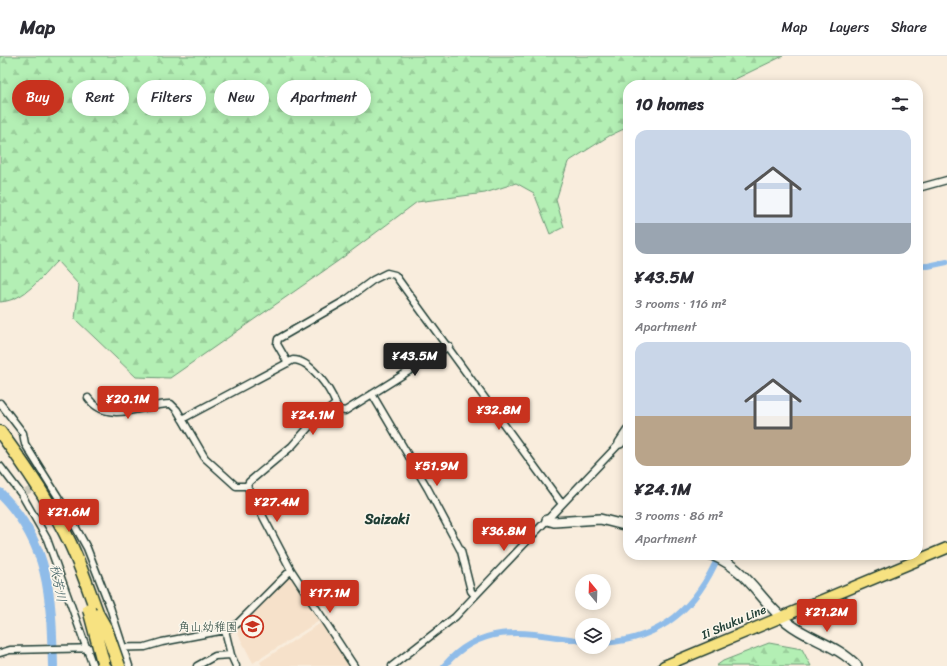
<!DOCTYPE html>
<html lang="en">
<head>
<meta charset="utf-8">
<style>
	:root { --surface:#fff; --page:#f7f7f7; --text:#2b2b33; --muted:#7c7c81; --line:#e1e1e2; --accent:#c8321e }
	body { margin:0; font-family:Sriracha,"Klee One",sans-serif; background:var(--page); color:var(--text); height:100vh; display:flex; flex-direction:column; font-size:15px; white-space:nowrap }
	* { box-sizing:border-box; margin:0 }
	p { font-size:13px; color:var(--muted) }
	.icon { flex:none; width:22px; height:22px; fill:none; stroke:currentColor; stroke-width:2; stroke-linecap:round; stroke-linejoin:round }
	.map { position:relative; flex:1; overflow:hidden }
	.details { position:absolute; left:623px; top:24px; width:300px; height:480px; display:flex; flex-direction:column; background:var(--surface); border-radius:16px; box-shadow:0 2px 10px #0003 }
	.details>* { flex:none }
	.hud { position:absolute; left:12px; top:24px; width:380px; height:36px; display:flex; gap:8px }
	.needle { width:26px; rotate:341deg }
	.tools { position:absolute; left:575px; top:518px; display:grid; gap:8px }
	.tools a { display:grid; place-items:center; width:36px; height:36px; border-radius:50%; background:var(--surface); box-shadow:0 2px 10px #0003; font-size:20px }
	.price { position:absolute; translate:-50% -34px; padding:0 9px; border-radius:4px; background:var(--accent); color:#fff; font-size:13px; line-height:26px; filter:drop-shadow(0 1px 2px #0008) }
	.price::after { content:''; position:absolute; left:50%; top:24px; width:12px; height:9px; margin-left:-6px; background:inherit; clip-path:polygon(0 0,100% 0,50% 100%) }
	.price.current { background:#222; color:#fff }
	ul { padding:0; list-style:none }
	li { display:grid; align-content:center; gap:8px; height:212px; padding:0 12px }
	li span { display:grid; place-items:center; height:124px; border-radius:12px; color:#555 }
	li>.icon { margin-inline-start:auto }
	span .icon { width:72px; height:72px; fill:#fffc; stroke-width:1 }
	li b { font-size:17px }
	h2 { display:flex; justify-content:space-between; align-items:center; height:48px; padding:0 12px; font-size:17px }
	.pill { padding:0 14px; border-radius:18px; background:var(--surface); box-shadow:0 2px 10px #0003; font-size:14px; line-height:36px }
	.pill.current { background:var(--accent); color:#fff }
	header { display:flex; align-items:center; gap:24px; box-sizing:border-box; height:56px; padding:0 20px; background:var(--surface); border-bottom:1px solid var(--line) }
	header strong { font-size:19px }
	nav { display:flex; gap:22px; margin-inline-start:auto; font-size:14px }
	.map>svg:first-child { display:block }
	.built { fill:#f6e1ca }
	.forest { fill:url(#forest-firs); stroke:#699674 }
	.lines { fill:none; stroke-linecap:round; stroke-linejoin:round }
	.canal { stroke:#8fbce9; stroke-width:6 }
	.river { stroke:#8fbce9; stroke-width:10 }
	.street-tunnel { stroke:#cdcabb; stroke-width:6; stroke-dasharray:6 3; stroke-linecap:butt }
	.street-casing { stroke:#1f3d34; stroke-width:9 }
	.secondary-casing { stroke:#1f3d34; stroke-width:12 }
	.primary-casing { stroke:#1f3d34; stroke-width:13 }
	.highway-casing { stroke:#1f3d34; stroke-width:15 }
	.street { stroke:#fbf7ec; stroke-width:6 }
	.secondary { stroke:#fbf7ec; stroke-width:9 }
	.primary { stroke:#f7e281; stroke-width:10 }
	.highway { stroke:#f7e281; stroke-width:12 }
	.highway-bridge-casing { stroke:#1f3d34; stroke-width:15; stroke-linecap:butt }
	.highway-bridge { stroke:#f7e281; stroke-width:12 }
	.labels { text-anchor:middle; stroke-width:3; stroke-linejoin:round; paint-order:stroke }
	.street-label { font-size:12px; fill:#1f3d34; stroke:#fbf7ec }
	.poi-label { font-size:12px; fill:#1f3d34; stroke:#fbf7ec; text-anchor:end }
	.water-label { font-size:13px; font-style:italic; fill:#3b5d61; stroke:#fbf7ec }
	.quarter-label { font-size:14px; font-weight:bold; fill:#1f3d34; stroke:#fbf7ec }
</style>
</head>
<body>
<header>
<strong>Map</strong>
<nav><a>Map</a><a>Layers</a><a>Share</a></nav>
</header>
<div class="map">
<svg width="947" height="610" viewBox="0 0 947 610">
	<defs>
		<pattern id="forest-firs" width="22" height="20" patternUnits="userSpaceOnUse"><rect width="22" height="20" fill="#b3efb4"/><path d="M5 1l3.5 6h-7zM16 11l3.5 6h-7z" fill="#9ace9b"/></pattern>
	</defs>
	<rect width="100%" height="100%" fill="#f9eddd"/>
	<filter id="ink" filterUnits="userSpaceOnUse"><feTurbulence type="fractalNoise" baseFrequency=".025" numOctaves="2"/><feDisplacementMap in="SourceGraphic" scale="8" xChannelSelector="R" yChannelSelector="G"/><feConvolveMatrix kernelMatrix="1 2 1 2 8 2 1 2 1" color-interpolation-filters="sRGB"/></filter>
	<g filter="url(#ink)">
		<path class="built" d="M291,519L319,565L253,607L235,572Z
			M324,565L351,610H262L260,606Z"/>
		<path class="forest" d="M0,0H783L723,29H628V71L609,80L568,106L556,144L564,171L550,178L534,137L516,127L485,137L417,146L338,205L170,322L136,321L75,263L79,229L57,205C40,222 26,244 0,246Z
			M769,587L802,593L811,610H716L723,605Z"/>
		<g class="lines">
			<path class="canal" d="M918,210H928L947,206
				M604,587C662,583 697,551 719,499
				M444,610C483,564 530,577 582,585"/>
			<path class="river" d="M0,437C51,490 51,541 53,610"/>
			<path class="street-tunnel" d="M26,436L43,426"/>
			<defs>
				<path id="street" d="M918,132L947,124
					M288,307L277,288L278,283L346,244L373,224L387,217L395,219L562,448
					M372,338L428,433L461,495L471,535L475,540
					M88,342C108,370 146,347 171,348L177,354L205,402L236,430H247
					M0,347L23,377L25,388L65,452L87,492L110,551L129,610
					M182,363L293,304C311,304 330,333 336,348
					M0,410L22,439L47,483L93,610
					M247,430L249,426L292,390L316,363L336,348L339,354L345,355L449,290
					M247,430L291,514L354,610
					M225,574L231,599L236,610
					M0,597L10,594L145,591L162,586L225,574L237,568L291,514
					M197,610L215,600L231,599
					M392,610L455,561L620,387"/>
				<path id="secondary" d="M620,387L628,375
					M547,464L554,466L600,463L628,470
					M712,499C750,515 758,543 787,566C809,584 838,589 857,610"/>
				<path id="primary" d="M664,610L947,492"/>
				<path id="highway" d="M0,376C26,411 51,447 70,487C81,510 89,535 98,559"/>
			</defs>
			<use href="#street" class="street-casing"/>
			<use href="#secondary" class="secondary-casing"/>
			<use href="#primary" class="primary-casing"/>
			<use href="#highway" class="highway-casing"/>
			<use href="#street" class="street"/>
			<use href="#secondary" class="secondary"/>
			<use href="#primary" class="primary"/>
			<use href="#highway" class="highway"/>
			<defs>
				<path id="highway-bridge" d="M89,553L104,610
					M98,559L106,573L119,610"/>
			</defs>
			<use href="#highway-bridge" class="highway-bridge-casing"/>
			<use href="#highway-bridge" class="highway-bridge"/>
		</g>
	</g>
	<defs>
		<symbol id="school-ring" viewBox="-11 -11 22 22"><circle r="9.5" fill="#fbf7ec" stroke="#c8321e" stroke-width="1.5"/><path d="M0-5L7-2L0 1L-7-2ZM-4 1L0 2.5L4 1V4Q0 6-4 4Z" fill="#c8321e"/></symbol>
	</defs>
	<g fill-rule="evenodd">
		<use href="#school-ring" x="240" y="558" width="25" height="25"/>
	</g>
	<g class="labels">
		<g class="street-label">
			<text transform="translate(734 566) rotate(-23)" y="4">Ii Shuku Line</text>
		</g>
		<g class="poi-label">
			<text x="238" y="575">角山幼稚園</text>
		</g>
		<g class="water-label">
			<text transform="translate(59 527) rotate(79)" y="5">秋芳川</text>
		</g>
		<g class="quarter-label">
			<text x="387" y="468">Saizaki</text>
		</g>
	</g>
</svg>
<div class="tools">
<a><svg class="needle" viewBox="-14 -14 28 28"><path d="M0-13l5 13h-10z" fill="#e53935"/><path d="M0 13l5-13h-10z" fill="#7c7c81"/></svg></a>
<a><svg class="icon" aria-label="layers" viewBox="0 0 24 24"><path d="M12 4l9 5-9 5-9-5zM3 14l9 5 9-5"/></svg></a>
</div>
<b class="price current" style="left:415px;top:321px">¥43.5M</b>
<b class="price" style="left:128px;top:364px">¥20.1M</b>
<b class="price" style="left:499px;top:375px">¥32.8M</b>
<b class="price" style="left:313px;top:380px">¥24.1M</b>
<b class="price" style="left:437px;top:431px">¥51.9M</b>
<b class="price" style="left:277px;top:467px">¥27.4M</b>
<b class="price" style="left:69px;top:477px">¥21.6M</b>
<b class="price" style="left:504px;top:496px">¥36.8M</b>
<b class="price" style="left:330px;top:558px">¥17.1M</b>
<b class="price" style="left:827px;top:577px">¥21.2M</b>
<div class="hud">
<a class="pill current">Buy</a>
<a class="pill">Rent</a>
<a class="pill">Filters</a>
<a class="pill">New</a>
<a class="pill">Apartment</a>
</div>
<section class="details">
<h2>10 homes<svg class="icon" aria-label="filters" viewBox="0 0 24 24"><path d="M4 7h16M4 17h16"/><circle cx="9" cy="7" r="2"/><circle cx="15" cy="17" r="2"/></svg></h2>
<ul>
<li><span style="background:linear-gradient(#c9d6e8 75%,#9aa5b1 0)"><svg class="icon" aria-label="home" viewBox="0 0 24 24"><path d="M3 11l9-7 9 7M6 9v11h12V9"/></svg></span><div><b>¥43.5M</b><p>3 rooms · 116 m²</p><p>Apartment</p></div></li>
<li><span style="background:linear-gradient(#c9d6e8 60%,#b9a48a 0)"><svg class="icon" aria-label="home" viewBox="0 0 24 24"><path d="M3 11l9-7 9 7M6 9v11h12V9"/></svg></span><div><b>¥24.1M</b><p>3 rooms · 86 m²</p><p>Apartment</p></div></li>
</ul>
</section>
</div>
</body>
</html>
